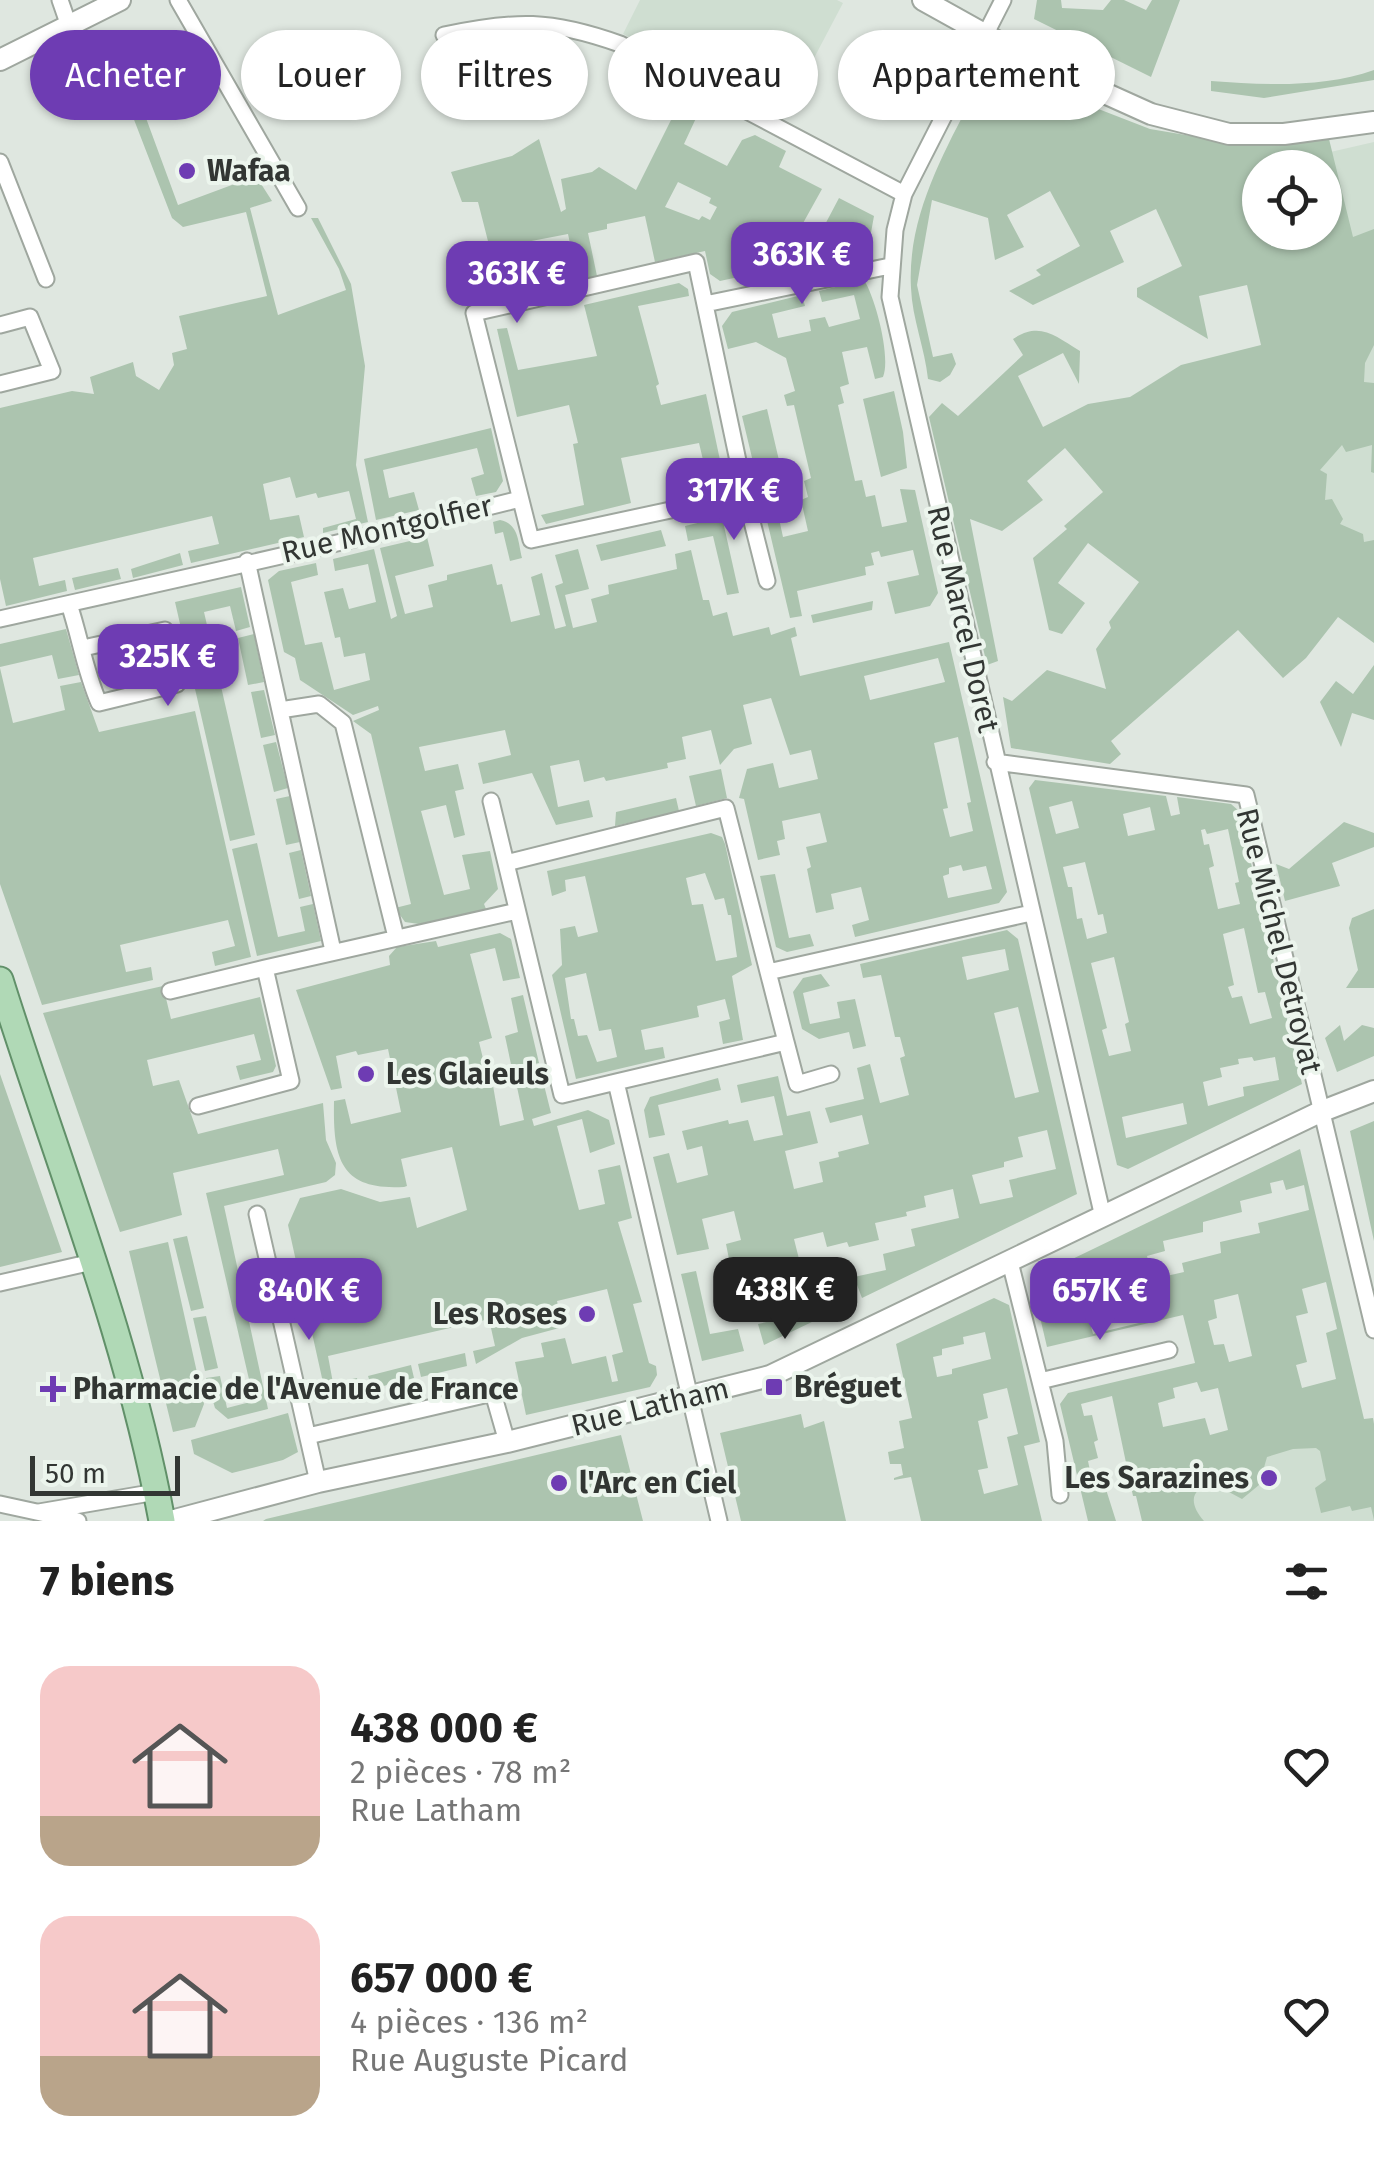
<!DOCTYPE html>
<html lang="fr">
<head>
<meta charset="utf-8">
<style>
	:root { --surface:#fff; --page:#f2f2f2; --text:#222; --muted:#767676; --accent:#6e3cb3 }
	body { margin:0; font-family:"Fira Sans",sans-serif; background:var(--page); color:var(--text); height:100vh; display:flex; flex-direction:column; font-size:38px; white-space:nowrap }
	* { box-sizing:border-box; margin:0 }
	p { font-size:32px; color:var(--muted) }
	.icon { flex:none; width:55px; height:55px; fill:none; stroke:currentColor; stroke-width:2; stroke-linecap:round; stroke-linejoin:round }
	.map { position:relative; height:1521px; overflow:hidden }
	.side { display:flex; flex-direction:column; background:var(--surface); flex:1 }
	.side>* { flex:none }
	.top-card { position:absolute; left:30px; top:30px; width:1315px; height:90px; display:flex; gap:20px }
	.controls { position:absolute; left:1242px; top:150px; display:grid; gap:20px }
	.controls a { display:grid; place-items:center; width:100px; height:100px; border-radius:50%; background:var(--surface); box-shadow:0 2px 8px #0004; font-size:50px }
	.scale { position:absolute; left:30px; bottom:25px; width:150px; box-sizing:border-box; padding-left:10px; border:5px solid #323633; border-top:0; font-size:28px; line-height:35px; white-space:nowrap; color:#323633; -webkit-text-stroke:8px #ecf5ed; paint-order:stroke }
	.price { position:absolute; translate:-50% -85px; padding:0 22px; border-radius:20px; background:var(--accent); color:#fff; font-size:32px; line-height:65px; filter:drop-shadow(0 2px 5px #0008) }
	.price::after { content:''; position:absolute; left:50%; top:60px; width:30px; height:22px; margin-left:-15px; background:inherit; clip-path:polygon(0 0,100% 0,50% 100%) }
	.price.on { background:#222; color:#fff }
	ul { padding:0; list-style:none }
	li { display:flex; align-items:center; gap:30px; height:250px; padding:0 40px }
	li span { display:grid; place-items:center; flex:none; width:280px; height:200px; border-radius:30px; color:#555 }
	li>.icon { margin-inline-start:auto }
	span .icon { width:120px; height:120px; fill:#fffc; stroke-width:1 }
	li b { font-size:42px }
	h2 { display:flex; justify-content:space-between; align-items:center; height:120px; padding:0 40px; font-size:42px }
	.chip { padding:0 35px; border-radius:45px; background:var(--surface); box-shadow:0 2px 8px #0004; font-size:35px; line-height:90px }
	.chip.on { background:var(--accent); color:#fff }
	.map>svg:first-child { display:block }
	.built { fill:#cfded1 }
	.green { fill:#acc4af; fill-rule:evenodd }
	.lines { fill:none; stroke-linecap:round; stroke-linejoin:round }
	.minor-casing { stroke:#9fa79f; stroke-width:19 }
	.tertiary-casing { stroke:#9fa79f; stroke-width:24 }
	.primary-casing { stroke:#619069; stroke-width:29 }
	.minor { stroke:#fff; stroke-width:15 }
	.tertiary { stroke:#fff; stroke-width:20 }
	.primary { stroke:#b0d9b6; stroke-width:25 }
	.poi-dot { fill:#6e3cb3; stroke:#ecf5ed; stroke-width:4 }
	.labels { text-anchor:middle; stroke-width:8; stroke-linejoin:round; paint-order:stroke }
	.poi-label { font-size:30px; font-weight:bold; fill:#323633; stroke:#ecf5ed; text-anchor:start }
	.street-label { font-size:30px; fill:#323633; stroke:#ecf5ed }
</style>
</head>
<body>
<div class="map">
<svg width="1374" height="1521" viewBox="0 0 1374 1521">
	<rect width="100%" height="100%" fill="#dfe7e0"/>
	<path class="built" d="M640,0H837L843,3L784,115L623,34Z
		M1374,142V576L1319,526L1307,368L1338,323L1325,168L1313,156Z
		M1373,1418L1374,1521H1173L1161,1468Z"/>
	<path class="green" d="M1037,0H1061L1062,8L1103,10L1111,0H1124L1146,10L1152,0H1180L1151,77L1034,19Z
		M114,38L123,39L118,42L178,205L256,176L272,201L250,208L278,315L346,290L339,269L311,218H318L351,284L365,366L356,465L368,522L323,533V528L356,519L349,491L318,498L316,493L296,498L290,477L263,484L270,520L299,515L304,537L191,563L188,551L219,544L212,516L33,558L39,586L65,580L67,591L6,606L0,579V408L72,391L94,394L90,377L133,362L136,376L159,390L174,365L172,353L187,349L179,316L267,296L246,212L183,227L172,218L104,42Z
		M1374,70V80L1264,98L1211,91V81C1264,85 1324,88 1374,70Z
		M1021,79L1150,129L1239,144L1329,139L1353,237L1374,229V345L1365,363L1364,382L1374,383V473L1371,472L1372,445L1346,452L1342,445L1320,470L1327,474L1325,500L1332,499L1343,519L1340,524L1363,534L1364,542L1374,540V643L1338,617L1306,658L1283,678L1238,630L1111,741L1121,754L1110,764L1011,748L1003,697L1012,701L1047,670L1106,689L1096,649L1111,628L1109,622L1139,582L1088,543L1058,583L1085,603L1062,634L1049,630L1033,558L1067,529L1064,526L1103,492L1065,448L1027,481L1043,500L1002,531L970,519L998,661L987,665L929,417L942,403L958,416L1023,355L1013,339C1040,321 1055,336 1080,351L1079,384L1063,353L1018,376L1043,427L1088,404L1130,397L1181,365L1261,345L1247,285L1199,296L1208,339L1137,297V288L1182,266L1156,209L1110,231L1124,262L1033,305L1009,291L1041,275L1036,270L1080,246L1050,191L1007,215L1024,247L995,260L988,218L932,200L917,285L933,357L952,353L956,364L950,375L940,382L928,379C925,349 912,318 911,288C907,219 942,156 972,98L1001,94ZM1260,168H1325V232H1260Z
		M678,106L697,116L684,144L727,166L742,140L755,135L786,151L779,167L822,189L802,225L798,223L795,232L811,240L816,232L820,234L839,198L874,216L868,249L720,281L710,274L705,251L655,262L645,216L607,224V229L588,233L597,276L578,281L568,234L490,249L478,202H462L451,172L512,156L539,139L561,212L566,209L561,179L592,172L599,167L636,190ZM678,182L711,198L709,203L717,207L710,220L702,216L699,220L665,207Z
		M864,280C876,299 891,358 883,377L875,379L867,347L842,352L849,384L840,387L844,403L838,405L855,481L862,480L866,497L875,495L882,527L907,522L900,489L915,490L938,593L930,606L895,614L887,582L919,575L913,550L881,557L879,551L871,553L874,565L865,567L866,575L797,591L802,616L790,618L764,508L776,505L783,537L808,531L801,500L808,497L804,481L811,478L794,405L787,406L784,395L795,391L786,358L756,342L728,349L722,326L732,312L802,295L805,306L772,314L778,338L811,331L809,320L825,317L829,327L860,319L854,295L822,302L819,291Z
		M679,283L688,289L689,296L638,306L659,384L656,386L661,405L706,394L724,479L709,485L699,443L621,458L631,503L546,524L541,515L584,505L573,444L578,443L569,405L517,417L497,329L507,328L518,370L597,356L584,305Z
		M894,391L903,432L907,468L881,477L863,399Z
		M767,409L785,486L760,491L742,416Z
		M491,428L503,481L496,492L476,496L471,478L484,474L477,448L383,470L389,498L414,492L419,510L376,520L364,459Z
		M722,517L739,593L727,595L713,536L688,541L685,526Z
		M500,520C519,524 518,542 522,558L510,561L503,532L495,534L493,522Z
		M661,530L666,546L601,561L596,545Z
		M427,537L434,566L395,576L405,614L433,607L428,585L447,580V575L492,564L497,585L502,584L511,622L540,615L531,577L542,573L555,629L566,626L555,586L563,583L555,555L578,549L589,589L565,595L573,628L597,622L591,599L609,594L608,585L677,569L675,554L691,550L703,600H709L713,616L727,612L733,636L769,627L771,635L795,627L797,636L791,638L800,676L949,642L1007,892L999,903L855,937L852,925L869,920L861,887L831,894L834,909L816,913L807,869L811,867L806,847L827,842L820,813L782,821L785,839L777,841L780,855L758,860L744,799L739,798L747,769L773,763L779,788L818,779L811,750L790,755L771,698L743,705L752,744L734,749L720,765L711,730L682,737L686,759L667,763L668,768L606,781L604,777L584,782L579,760L550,766L558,807L589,800L593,817L556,825L532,773L483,784L478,763L511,755L505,730L419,747L425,771L458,764L464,789L455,791L465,835L454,838L446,805L421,811L444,895L470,889L462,855L490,851L498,889L484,904L486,909L419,924L405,922L395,908L411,904L371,734L353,721L379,710L378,706L353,715L300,680L295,658L284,652L268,580L279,571L316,563L318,575L291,582L305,645L322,642L334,690L370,680L365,653L344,657L340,637L335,638L324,592L343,588L349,609L376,602L368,564L335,571L333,559L374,549L391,619L397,616L380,548ZM938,658L945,682L870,700L864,676ZM958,737L971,802L967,803L973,831L950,837L943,809L948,808L934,743ZM961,865L963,871L986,866L992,889L948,898L943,876L949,874V868Z
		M180,553L183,565L133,578L131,569Z
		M118,568L121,579L75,590L72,578Z
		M241,587L250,627L236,631L230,606L204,612L255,835L230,841L175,602Z
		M873,601L872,610L813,623L811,615Z
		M66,629L79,675L58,679L52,655L0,667V644Z
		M254,634L264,682L248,685L238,638Z
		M1374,665V720L1352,713L1341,747L1320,702L1336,681L1353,694Z
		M0,668L13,723L65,710L60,686L81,682L99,732L195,711L251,957L215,966L212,952L235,946L228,920L120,945L126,972L151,967L153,980L42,1005L0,884Z
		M264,690L275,735L261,738L251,692Z
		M276,742L288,788L274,792L263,745Z
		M721,769L727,798L696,806L689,776Z
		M1035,780L1166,796L1171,816L1180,814L1177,797L1231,804L1239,811L1302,1084L1128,1169L1117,1165L1029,788ZM1072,801L1079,828L1056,834L1049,807ZM1150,807L1155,830L1128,836L1123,814ZM1205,829L1207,834L1228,829L1239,882L1235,883L1240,904L1218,909L1209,868L1214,866L1209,844L1204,845L1201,830ZM1085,862L1098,915L1103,914L1107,933L1087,939L1082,918L1077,919L1072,887H1068L1063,867ZM1244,928L1258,993L1265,992L1272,1018L1250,1024L1242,996L1232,998L1228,987L1234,985L1223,934ZM1114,957L1129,1022L1125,1024L1131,1051L1109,1056L1102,1030L1107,1028L1091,963ZM1252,1057L1254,1061L1275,1057L1279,1080L1243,1087L1244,1096L1208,1106L1203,1082L1222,1077L1220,1068L1239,1064L1238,1059ZM1183,1103L1187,1124L1126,1138L1122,1117Z
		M290,796L300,842L286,845L276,799Z
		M676,798L679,811L615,826L616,812Z
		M1344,822L1374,833V847L1332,863L1340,886L1285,901L1276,864L1289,869Z
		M711,833L722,837L725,844L752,965L732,976L743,1040L723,1044L719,1022L730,1019L725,999L697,1006L699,1017L641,1030L645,1050L663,1047L665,1058L576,1079L552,975L562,965L560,929L575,926L578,937L598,932L585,876L565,880L566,891L552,896L547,871ZM705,873L715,900L724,898L728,915H731L737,957L716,961L703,904L692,905L686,878ZM586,973L599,1031L611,1029L617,1057L597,1062L587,1035L578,1036L574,1019H571L565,978Z
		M257,843L278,937L305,931L300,907L313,904L321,941L257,956L232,849Z
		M301,850L311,896L299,899L289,853Z
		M775,874L789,938L810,934L814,946L787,952L776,947L760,876Z
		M1374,909V988H1346L1358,970L1349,928L1352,918Z
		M1007,930L1018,939L1077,1194L862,1298L854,1277L886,1270L883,1254L915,1246L911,1229L959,1218L953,1189L924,1196L926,1207L906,1212L907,1216L875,1223L879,1240L849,1247L847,1242L827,1247L823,1232L794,1239L802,1271L827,1266L841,1308L764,1345L758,1324L789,1317L781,1284L752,1290L755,1305L736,1310L726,1265L730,1264L726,1244L741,1240L734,1211L702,1219L709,1249L677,1255L653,1157L669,1153L677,1183L708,1175L702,1146L687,1150L682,1131L728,1120L729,1124L748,1120L754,1141L783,1135L774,1096L741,1103L737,1085L778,1076L787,1116L810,1111L818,1143L785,1151L794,1189L823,1182L819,1162L839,1157L838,1152L869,1144L862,1115L830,1123L825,1108L864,1099L857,1068L870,1064L880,1103L909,1095L900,1058L905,1056L900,1037H895L881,975L863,978L860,964ZM1005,949L1009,970L967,980L962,957ZM1018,1007L1039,1092L1015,1098L994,1013ZM1047,1130L1056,1169L1009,1180L1013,1197L980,1204L972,1175L1004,1167V1162L1023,1157L1018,1137Z
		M500,933L511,939L520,978L503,981L495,948L470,954L492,1038L479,1042L487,1075L491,1074L500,1126L524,1120L517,1087L543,1081L551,1113L532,1119L534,1126L588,1110L609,1120L615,1144L590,1153L582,1119L557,1126L579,1210L605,1204L598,1170L620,1165L632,1218L618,1222L642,1302L633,1304L649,1363L656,1366L657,1375L650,1387L526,1415L515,1362L544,1357L541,1343L565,1338L572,1364L606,1356L612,1382L618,1381L612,1355L623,1352L607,1289L557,1301L563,1327L522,1338L476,1364L473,1351L495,1346L489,1319L328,1356L333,1383L357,1378L359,1391L326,1396L288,1225L300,1198L341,1189L380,1202L410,1197L417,1228L467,1210L452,1147L401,1159L407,1186L404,1187C339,1191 333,1157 334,1101L345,1099L351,1124L401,1112L388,1049L358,1055L356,1051L336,1056L342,1088L331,1090L296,990L390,965L389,956L397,947L436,941L438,947Z
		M821,974L830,986L803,993L810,1024L840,1018L837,1002L855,999L866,1046L853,1049L849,1032L819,1039L802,1029L793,992L803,978Z
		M163,986L171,1019L260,997L276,1066L273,1072L240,1080L236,1066L261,1060L254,1034L147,1060L153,1086L179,1080L198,1134L323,1103L326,1140L336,1163L335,1175L326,1182L224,1206L268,1409L228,1419L215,1408L206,1378L220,1376L227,1408L254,1401L206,1193L284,1175L278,1149L173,1173L182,1215L120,1232L43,1013Z
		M523,995L539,1063L512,1069L505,1036L518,1032L511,998Z
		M1340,1025L1344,1041L1362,1025L1374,1028V1056L1337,1072L1325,1038Z
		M0,1074L62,1252L0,1267Z
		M718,1078L721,1090L658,1105L665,1135L649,1138L644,1110L650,1097Z
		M1374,1121V1241L1350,1131Z
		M1300,1149L1364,1419L1373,1418L1374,1424V1520L1371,1507L1352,1511L1350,1506L1321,1513L1315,1488L1326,1480L1320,1451L1316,1448L1293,1449L1267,1457L1259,1485L1242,1499L1214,1484C1189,1488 1189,1504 1204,1521H1142L1136,1496H1133L1112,1396L1081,1404L1084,1416L1092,1415L1098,1440L1094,1442L1098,1458L1088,1461L1093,1485L1104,1483L1116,1521H1088L1060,1404L1068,1393L1195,1363L1183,1315L1047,1347L1031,1279ZM1283,1180L1286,1190L1304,1185L1309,1210L1258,1223L1260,1233L1220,1242L1221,1253L1182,1263L1184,1272L1153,1279L1147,1256L1165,1251L1163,1241L1203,1232V1222L1242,1212L1240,1201L1272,1193L1270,1183ZM1080,1281L1083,1290L1104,1285L1109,1305L1134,1300L1139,1323L1093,1334L1088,1315L1057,1321L1051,1297L1068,1293L1066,1284ZM1326,1282L1337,1329L1326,1333L1336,1379L1302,1388L1296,1365L1307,1362L1296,1316L1308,1313L1302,1289ZM1238,1294L1252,1356L1229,1362L1224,1344L1214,1345L1208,1321L1217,1318L1214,1300ZM1197,1382L1201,1392L1218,1388L1228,1430L1210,1435L1205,1418L1163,1427L1158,1403L1175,1398L1173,1388Z
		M187,1236L204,1308L191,1311L173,1239Z
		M168,1242L204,1404L195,1427L173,1432L129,1251Z
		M696,1271L710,1334L738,1329L744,1351L702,1361L681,1274Z
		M994,1298L1009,1305L1040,1442L1024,1446L1042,1521H921L911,1477L894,1480V1478L903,1475L901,1464H890L888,1452L904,1448L899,1421L912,1418L896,1344ZM985,1332L991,1359L952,1369V1374L937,1377L933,1357L942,1355V1349L964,1344L963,1337ZM1007,1388L1018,1434L1007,1437L1018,1485L984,1494L978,1470L988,1468L978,1421L988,1418L983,1394Z
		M206,1316L218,1368L205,1371L193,1318Z
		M465,1353L467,1366L421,1377L418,1364Z
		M411,1365L414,1378L372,1389L368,1376Z
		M288,1413L298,1452L283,1460L232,1473L194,1454L191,1440Z
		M801,1414L804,1428L824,1421L846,1521H741L720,1433Z
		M621,1435L643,1521H263L266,1519Z"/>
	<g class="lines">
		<defs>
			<path id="minor" d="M60,0L69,26
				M178,0L298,208
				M1003,0L904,194L895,230L890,297L1103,1217
				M444,35C516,20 550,19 620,44L904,194
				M0,162L46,279
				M696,262L745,494L531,540L474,313Z
				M705,304L890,266
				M0,325L30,317L52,371L0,384
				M745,494L767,581
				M247,561L333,951
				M69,604C80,637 85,671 99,703L177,684L165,630L83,648
				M0,619C173,580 347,543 520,499
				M280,710L319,704L343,723L396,937
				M995,762L1246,795L1374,1330
				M491,801L562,1095L616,1082L719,1521
				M506,863L726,808L786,1042L616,1082
				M768,972L1031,913
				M170,991L265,968
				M786,1042L797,1084L831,1074
				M198,1106L291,1081L265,968L517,911
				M257,1214L318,1482
				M1010,1262L1055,1441L1060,1495
				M0,1283L92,1262
				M1040,1381L1169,1350
				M308,1436L493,1393L507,1442
				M0,1504L78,1521
				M39,1512L156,1492"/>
			<path id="tertiary" d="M923,0L1029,59L1151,114L1229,134H1284L1374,122
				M0,60L120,0
				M171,1521L318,1482L507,1442L770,1376L1320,1112L1374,1091"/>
			<path id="primary" d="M0,980C56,1159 128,1336 162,1521"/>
		</defs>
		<use href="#minor" class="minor-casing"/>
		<use href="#tertiary" class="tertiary-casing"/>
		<use href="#primary" class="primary-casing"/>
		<use href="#minor" class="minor"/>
		<use href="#tertiary" class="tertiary"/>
		<use href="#primary" class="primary"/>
	</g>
	<g class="poi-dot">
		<circle cx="187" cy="171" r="10"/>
		<circle cx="366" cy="1074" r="10"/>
		<circle cx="587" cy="1314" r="10"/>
		<rect x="764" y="1377" width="20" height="20" rx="5"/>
		<path d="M48 1374h10v10h10v10h-10v10h-10v-10h-10v-10h10z"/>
		<circle cx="1269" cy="1478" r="10"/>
		<circle cx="559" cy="1483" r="10"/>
	</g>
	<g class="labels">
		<g class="poi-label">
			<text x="207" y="181">Wafaa</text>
			<text x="386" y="1084">Les Glaieuls</text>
			<text x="567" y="1324" text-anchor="end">Les Roses</text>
			<text x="794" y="1397">Bréguet</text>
			<text x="73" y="1399">Pharmacie de l'Avenue de France</text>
			<text x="1249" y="1488" text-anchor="end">Les Sarazines</text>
			<text x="579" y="1493">l'Arc en Ciel</text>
		</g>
		<g class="street-label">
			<text transform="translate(387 529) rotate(-13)" y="10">Rue Montgolfier</text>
			<text transform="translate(963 619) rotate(77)" y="10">Rue Marcel Doret</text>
			<text transform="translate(1279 941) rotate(76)" y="10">Rue Michel Detroyat</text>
			<text transform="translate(650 1407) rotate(-14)" y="10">Rue Latham</text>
		</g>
	</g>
</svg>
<div class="controls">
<a><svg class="icon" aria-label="locate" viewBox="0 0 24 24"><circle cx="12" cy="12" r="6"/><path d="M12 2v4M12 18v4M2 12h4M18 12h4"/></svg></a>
</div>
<div class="scale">50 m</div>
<b class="price" style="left:802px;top:307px">363K €</b>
<b class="price" style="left:517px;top:326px">363K €</b>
<b class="price" style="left:734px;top:543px">317K €</b>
<b class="price" style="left:168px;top:709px">325K €</b>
<b class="price on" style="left:785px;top:1342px">438K €</b>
<b class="price" style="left:309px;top:1343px">840K €</b>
<b class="price" style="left:1100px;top:1343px">657K €</b>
<div class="top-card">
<a class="chip on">Acheter</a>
<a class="chip">Louer</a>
<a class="chip">Filtres</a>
<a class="chip">Nouveau</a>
<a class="chip">Appartement</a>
</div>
</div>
<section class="side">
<h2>7 biens<svg class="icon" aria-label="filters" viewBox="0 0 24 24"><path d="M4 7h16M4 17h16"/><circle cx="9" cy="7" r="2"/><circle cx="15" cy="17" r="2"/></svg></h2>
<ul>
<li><span style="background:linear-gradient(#f6c9c9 75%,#b9a48a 0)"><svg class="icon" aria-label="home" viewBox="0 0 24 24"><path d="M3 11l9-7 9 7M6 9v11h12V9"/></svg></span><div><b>438 000 €</b><p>2 pièces · 78 m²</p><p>Rue Latham</p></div><svg class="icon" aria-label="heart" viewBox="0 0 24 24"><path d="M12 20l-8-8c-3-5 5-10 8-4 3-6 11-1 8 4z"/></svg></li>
<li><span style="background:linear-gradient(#f6c9c9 70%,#b9a48a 0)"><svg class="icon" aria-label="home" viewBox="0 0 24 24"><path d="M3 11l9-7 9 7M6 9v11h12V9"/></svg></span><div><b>657 000 €</b><p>4 pièces · 136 m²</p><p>Rue Auguste Picard</p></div><svg class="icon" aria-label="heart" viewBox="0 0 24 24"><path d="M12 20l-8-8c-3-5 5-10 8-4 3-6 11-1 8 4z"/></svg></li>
</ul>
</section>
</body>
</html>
